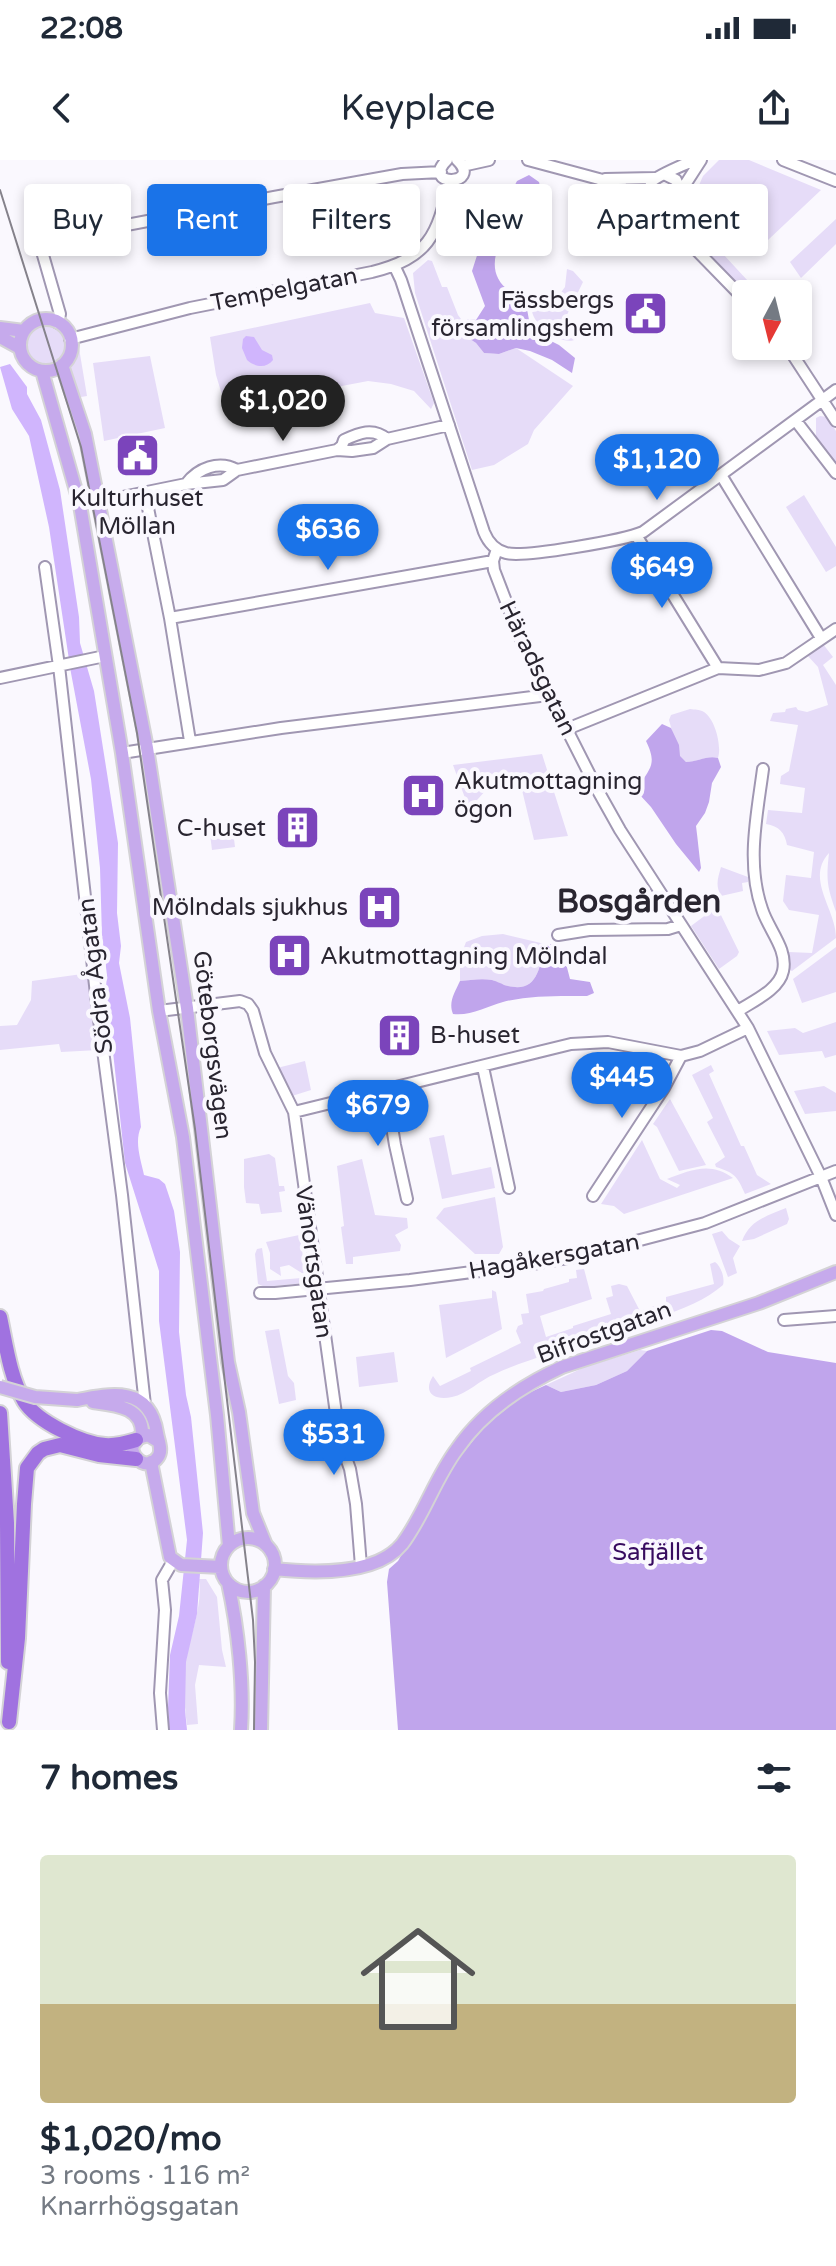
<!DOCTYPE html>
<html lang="en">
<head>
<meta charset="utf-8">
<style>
	:root { --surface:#fff; --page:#f6f6f7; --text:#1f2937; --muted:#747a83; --line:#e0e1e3; --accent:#1a73e8 }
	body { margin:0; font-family:"Varela Round",sans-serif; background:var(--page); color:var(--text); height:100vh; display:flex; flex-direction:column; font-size:30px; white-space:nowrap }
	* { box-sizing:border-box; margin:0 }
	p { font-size:26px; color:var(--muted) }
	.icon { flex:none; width:44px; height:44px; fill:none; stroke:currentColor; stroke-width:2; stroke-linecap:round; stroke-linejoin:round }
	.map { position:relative; height:1570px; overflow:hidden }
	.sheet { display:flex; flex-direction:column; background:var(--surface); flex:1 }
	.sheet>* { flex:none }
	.banner { position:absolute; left:24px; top:24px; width:788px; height:72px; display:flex; gap:16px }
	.needle { width:52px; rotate:187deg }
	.fabs { position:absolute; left:732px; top:120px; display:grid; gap:16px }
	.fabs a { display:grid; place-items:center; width:80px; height:80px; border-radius:8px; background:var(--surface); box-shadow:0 4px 12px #0003; font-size:40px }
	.price { position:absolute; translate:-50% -68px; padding:0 18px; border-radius:28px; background:var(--accent); color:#fff; font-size:26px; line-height:52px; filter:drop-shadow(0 2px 4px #0008) }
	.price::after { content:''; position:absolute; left:50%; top:48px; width:24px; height:18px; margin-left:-12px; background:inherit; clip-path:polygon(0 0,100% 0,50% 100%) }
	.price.current { background:#222; color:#fff }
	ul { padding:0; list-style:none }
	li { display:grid; align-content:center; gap:16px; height:424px; padding:0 40px }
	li+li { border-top:2px solid var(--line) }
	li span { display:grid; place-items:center; height:248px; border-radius:8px; color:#555 }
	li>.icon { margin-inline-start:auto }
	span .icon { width:144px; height:144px; fill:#fffc; stroke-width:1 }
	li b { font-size:34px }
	h2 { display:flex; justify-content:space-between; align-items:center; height:96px; padding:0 40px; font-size:34px }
	.pill { padding:0 28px; border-radius:8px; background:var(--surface); box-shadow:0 4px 12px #0003; font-size:28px; line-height:72px }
	.pill.current { background:var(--accent); color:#fff }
	.status { display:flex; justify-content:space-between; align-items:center; height:56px; padding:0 40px; background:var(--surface); direction:ltr }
	.status svg { height:22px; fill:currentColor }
	header { display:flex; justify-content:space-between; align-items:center; height:104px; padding:0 40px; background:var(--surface); font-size:36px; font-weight:600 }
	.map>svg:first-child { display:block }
	.green { fill:#e6dcf8 }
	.forest { fill:#c0a5ec }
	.water { fill:#d0b5fd }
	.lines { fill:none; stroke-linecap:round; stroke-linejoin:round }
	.minor-casing { stroke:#a097b2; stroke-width:14 }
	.major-casing { stroke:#d4d3d6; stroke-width:16 }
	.highway-casing { stroke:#d4d3d6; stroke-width:18 }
	.minor { stroke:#fff; stroke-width:10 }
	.major { stroke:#c6aaec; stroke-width:12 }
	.highway { stroke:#a072e0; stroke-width:14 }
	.tram { stroke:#85828b; stroke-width:2 }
	.major-bridge-casing { stroke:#d4d3d6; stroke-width:16; stroke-linecap:butt }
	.major-bridge { stroke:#c6aaec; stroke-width:12 }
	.labels { text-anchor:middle; stroke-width:8; stroke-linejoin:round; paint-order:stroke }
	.street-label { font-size:24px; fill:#292530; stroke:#faf8fe }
	.poi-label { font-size:24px; fill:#292530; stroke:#faf8fe; text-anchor:end }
	.park-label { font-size:24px; fill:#370b5f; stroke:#faf8fe }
	.district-label { font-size:32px; font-weight:bold; fill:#292530; stroke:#faf8fe }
</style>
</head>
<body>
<div class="status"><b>22:08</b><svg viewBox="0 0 49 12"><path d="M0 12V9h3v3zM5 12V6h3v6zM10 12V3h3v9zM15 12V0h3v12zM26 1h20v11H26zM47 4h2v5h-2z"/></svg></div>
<header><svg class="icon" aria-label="back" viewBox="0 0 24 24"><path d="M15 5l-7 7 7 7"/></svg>Keyplace<svg class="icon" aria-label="share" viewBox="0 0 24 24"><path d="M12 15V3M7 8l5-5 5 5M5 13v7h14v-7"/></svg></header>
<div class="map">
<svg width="836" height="1570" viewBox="0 0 836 1570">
	<rect width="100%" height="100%" fill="#faf8fe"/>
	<path class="green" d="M719,0H749L821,30L768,80L741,53L711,81L760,134H748C727,113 701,93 688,66L694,52L696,32L703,16Z
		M836,59V84L801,118L790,102Z
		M428,100L432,101L442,127H447L458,155L464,163V175L476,183L484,193L499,194L516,188L573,226L534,270L528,284L494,305L472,310L415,133L413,113Z
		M567,109L573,111L583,122L565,159L567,166L577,169L588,163C586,169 583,176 577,179C562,187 534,166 532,151C531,147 533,143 533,139L559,135L565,127Z
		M370,143L375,153L404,158L434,243L431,249L414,231L391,224L368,221L226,248L216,215L210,177Z
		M25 186a20 20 0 1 1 40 0a20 20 0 1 1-40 0Z
		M79,188L87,236L81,237C71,219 65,206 79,188Z
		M150,196L165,268L104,281L93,203Z
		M820,256L827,257L836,271V304L816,278V258Z
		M804,335L836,387V406L826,412L786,347Z
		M823,484L833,497L823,505L836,525V752C827,726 826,720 829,693C805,719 836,749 836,778L792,811L788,809L789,792L812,793L819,755L789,750L783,741L786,715L811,718L814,692L787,685C785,673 779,666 766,664L768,650L802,653L805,628L780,624L781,616L789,611L798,565L770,561L773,553L785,552L786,549L796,547L798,550L807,552L828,545L818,507L807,495Z
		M690,549C695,550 699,549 704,552C715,559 722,586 718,598C707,595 698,602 686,602L679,596L669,560L671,555Z
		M542,594L568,676L534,680L522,630L505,617L495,620L469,649L453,605Z
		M232,663L235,687L212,690L209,666Z
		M721,707L748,717V722L742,723L743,731L721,736C715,725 718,718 721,707Z
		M710,746L718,749L739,792L737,796L719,809L691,766L707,754Z
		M503,774L545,784C539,809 538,835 504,825C503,825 493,820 492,820C482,818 470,820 460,821V798L466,782L482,776Z
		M836,787V832L802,843L793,819Z
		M89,813L99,890L61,892L59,884L0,890V866L17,865L31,840L32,821Z
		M836,862V895L825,898L822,891L779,895L767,871L795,868L803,873Z
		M305,901L311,930L292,936L277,908Z
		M711,905L714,911L709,914L741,986H744L757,1015L771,1024L745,1034C737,1016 735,1013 716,1007L715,1004L725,997L707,962L713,958L692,915Z
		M824,926L836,933V951L805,954L794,931Z
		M670,939L706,1005L679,1011L657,967L653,964Z
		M444,975L452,1015L491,1007L495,1028L442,1039L429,978Z
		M642,980L660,1019L677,1028L680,1025L667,1019C690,1010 711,1001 733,1018L624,1054L614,1046L601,1044Z
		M269,994L275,998L279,1026H284L285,1031L279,1032L282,1052L261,1054L259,1044L246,1043L244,1027V999Z
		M362,999L375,1055L407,1058L408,1068L395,1075L401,1085L400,1091L353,1097V1104H346L341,1067L344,1066L337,1006Z
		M495,1037L503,1087L499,1094H475L436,1058L444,1048Z
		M786,1048L789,1059L787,1064L754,1079L742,1081C750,1060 767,1056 786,1048Z
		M722,1071L729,1079L740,1086L733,1098L737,1113L728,1117L712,1074Z
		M304,1074L301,1081L305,1115L289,1105L280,1107L281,1116L270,1109V1093L266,1082Z
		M262,1088L267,1121L301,1118L304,1120V1123L265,1127L258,1124L255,1094L257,1089Z
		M715,1102C721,1106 725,1118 723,1125C689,1155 629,1163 586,1178C575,1182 564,1188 552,1192C533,1200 513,1205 495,1214C480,1220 467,1234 452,1237C435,1241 422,1233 433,1216L440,1226L471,1211L470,1208L521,1183L516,1171L518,1166L523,1164L521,1154L529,1153L526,1134L543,1131L544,1129L569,1122V1119L577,1118L576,1110L584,1109L592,1139L540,1156L546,1177L573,1168V1166L611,1154L606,1138L613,1136L611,1126L619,1124L627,1126L640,1151L666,1142V1137L714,1124L710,1104Z
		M492,1130L496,1132L502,1169L446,1198L439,1145L492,1138Z
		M279,1169L288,1216L294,1223L296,1240L279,1244L265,1171Z
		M640,1190L647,1191L627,1211L596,1225L561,1232L546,1225L585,1207Z
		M394,1192L398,1222L359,1227L356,1197Z
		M199,1419H206L217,1437L222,1490L226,1507L199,1505L195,1525L198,1564L187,1565C184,1544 183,1522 186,1501C190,1474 203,1446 199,1419Z"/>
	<path class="forest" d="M529,15L539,22L541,31L536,45C500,65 470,121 525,138L531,171L559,185L575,198L572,213L552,200L530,191L516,188L499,194L484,193L476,183L464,175V163L468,159L476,160L485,146L472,111L481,83L484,61L505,44L517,21Z
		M662,564L671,568L679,585L680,596L686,602C697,602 707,595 718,598L721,607L712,623L709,642L705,653L696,666C698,681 699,694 701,708L699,712L676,684L651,647L639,634L638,627C651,607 657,604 646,581Z
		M545,784H556L563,792L570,819L590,822L594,833L587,836C560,836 530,835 503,842C486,847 471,856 453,854C448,842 455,832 460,821C470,820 482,818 492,820C493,820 503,824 504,825C538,835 539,809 545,784Z
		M711,1170L722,1171L768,1192L836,1203V1570H398L387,1422L389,1409L398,1401L410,1380L454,1304L485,1266L522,1236L546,1225L561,1232L596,1225L627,1211L647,1191Z"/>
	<path class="water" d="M246,176L254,177L262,190L272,195L273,200C266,209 255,207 247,200L242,188L243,179Z
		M10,204L27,227V234L41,260L60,330L79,457L80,483L94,531L118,683L117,753L121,786L119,803L130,858L141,967C134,982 141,1000 144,1015L159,1019L165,1024L174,1051L180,1092L179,1172L186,1235L191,1257L203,1373L197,1454L186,1502L185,1550L187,1570H169L168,1548L170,1495L179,1456L187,1380L159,1161V1111L125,1003L106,827L107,815L102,776L100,708L91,619L71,513L49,367L29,276L12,249L0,207Z"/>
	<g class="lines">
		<defs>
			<path id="minor" d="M447,0C419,27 484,26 457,0
				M528,0L599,19L651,39
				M783,0L836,21
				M462,6L489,0
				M666,15L676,20L681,33L674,44C664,49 655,47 650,37L651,22C660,14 682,6 694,0
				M605,19L655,18
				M681,31L701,0
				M680,37L685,76
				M660,46L668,61L746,141
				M394,105L401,120L484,372C488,382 495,390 506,393C523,398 625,380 643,372L836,230
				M58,163L60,154L43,95L42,89L47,83L95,71L274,37L402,14L441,12
				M70,179L190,148L372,112C428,98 438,76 449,21
				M787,186L836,261
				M796,261L836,313
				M337,290L342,286L344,280C359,273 373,267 387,279
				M721,315L821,478
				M186,324C198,308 219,300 237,310
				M145,333L170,458L190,581
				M98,342L186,324L223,320L237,310L337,290L352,291L373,288L387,279L449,265
				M636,375L718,508
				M497,389L493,401L494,410L519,475L597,629L620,670L748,868L821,1017L836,1055
				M45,407L59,506L98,852L122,1035L145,1245
				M170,458L493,401
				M0,518L105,496
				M567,569L718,508L759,510L786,503L836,469
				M122,593L281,568L540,536L548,533
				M558,775L589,770L668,769L681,765
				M159,851L240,841L248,844L253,851L265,893L294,952L338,1268
				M738,851C753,841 779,830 783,811C788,789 768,769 762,749C746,703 757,655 763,609
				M483,907L509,1028
				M386,930L395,985L407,1039
				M294,952L571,884L608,882L681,896L700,891L748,868
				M593,1036L664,928L681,896
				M260,1133H275L410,1120L526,1105L579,1096L705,1063L836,1011
				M784,1160L836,1156
				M340,1281L350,1309L356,1344L361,1406
				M163,1570L160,1533L165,1450L162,1420L173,1401"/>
			<path id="major" d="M20 185a26 26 0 1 1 52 0a26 26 0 1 1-52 0Z
				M0,168L24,171
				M0,177L20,188
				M62,205L85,274L147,588L187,848L228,1202L239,1252L253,1353L266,1385
				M42,211L80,345L122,593L159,851L183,977L217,1255L229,1386
				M77,1240C112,1233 150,1226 157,1273C158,1280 163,1290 158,1297C148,1311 133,1300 132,1287L138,1278L148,1275L158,1281
				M93,1242C116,1245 144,1247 142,1276
				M151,1302L170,1397L181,1405L221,1407
				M221 1405a27 27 0 1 1 54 0a27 27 0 1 1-54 0Z
				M274,1409C311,1413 376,1416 402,1384C424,1355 435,1318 457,1289C483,1251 521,1226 562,1207L759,1143L836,1112
				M228,1423C238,1468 244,1524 241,1570
				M261,1570L264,1426"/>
			<path id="highway" d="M0,1157C6,1185 10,1217 24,1241C37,1262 82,1283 105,1285C116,1286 126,1283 136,1280
				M0,1253L7,1363L8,1502
				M9,1562L18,1478L24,1344L27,1308L38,1293L44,1289L60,1285L99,1295L136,1299"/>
		</defs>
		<use href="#minor" class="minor-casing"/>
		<use href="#major" class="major-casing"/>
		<use href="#highway" class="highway-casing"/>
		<use href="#minor" class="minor"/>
		<use href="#major" class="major"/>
		<use href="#highway" class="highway"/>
		<path class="tram" d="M0,30L81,287L137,573L195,969L253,1460L255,1502L254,1570"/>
		<defs>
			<path id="major-bridge" d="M0,1227L35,1237L77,1240"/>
		</defs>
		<use href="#major-bridge" class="major-bridge-casing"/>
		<use href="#major-bridge" class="major-bridge"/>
	</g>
	<defs>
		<symbol id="civic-square" viewBox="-11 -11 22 22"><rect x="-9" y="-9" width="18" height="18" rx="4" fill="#7b44bb" stroke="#faf8fe"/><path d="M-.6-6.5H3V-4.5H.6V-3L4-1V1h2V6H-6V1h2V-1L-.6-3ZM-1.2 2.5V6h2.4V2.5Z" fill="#fff"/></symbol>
		<symbol id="hospital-square" viewBox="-11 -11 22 22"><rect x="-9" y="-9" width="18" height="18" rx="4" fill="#7b44bb" stroke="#faf8fe"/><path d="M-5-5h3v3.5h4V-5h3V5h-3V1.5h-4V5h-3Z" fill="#fff"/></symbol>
		<symbol id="building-square" viewBox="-11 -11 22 22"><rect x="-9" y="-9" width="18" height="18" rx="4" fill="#7b44bb" stroke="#faf8fe"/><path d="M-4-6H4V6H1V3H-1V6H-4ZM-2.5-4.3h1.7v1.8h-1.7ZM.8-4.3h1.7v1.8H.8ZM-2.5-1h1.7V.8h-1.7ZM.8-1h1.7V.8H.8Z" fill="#fff"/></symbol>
	</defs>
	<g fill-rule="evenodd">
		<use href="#civic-square" x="620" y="128" width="51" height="51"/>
		<use href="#civic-square" x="112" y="270" width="51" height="51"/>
		<use href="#hospital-square" x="398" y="610" width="51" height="51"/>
		<use href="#building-square" x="272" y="642" width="51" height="51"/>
		<use href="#hospital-square" x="354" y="722" width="51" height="51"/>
		<use href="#hospital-square" x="264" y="770" width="51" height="51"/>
		<use href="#building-square" x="374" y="850" width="51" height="51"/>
	</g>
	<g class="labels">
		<g class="street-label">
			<text transform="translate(284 129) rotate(-11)" y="8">Tempelgatan</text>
			<text transform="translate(538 508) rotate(64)" y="8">Häradsgatan</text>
			<text transform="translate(95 816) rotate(-97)" y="8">Södra Ågatan</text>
			<text transform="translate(213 885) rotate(83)" y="8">Göteborgsvägen</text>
			<text transform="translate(554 1096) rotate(-10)" y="8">Hagåkersgatan</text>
			<text transform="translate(314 1102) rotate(82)" y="8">Vänortsgatan</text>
			<text transform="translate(604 1172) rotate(-20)" y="8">Bifrostgatan</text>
		</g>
		<g class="poi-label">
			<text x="614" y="148">Fässbergs<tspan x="614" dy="28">församlingshem</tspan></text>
			<text x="137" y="346" text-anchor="middle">Kulturhuset<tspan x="137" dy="28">Möllan</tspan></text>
			<text x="454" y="629" text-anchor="start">Akutmottagning<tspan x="454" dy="28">ögon</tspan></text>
			<text x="266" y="676">C-huset</text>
			<text x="348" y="755">Mölndals sjukhus</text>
			<text x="320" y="804" text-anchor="start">Akutmottagning Mölndal</text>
			<text x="430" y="883" text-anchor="start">B-huset</text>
		</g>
		<g class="park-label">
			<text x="658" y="1400">Safjället</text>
		</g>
		<g class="district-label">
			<text x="639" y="752">Bosgården</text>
		</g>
	</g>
</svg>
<div class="fabs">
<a><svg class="needle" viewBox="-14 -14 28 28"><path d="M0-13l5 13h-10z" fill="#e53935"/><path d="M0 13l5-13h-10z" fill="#747a83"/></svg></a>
</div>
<b class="price current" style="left:283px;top:283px">$1,020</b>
<b class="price" style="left:657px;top:342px">$1,120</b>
<b class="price" style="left:328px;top:412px">$636</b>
<b class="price" style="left:662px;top:450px">$649</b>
<b class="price" style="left:622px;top:960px">$445</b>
<b class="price" style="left:378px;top:988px">$679</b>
<b class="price" style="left:334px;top:1317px">$531</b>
<div class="banner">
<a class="pill">Buy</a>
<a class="pill current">Rent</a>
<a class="pill">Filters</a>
<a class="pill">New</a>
<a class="pill">Apartment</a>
</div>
</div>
<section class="sheet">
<h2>7 homes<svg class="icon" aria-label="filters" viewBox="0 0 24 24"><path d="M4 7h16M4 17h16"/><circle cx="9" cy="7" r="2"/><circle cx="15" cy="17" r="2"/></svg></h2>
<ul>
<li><span style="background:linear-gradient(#dfe7d0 60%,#c2b280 0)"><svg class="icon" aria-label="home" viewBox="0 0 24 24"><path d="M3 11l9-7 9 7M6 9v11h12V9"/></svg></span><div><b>$1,020/mo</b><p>3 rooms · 116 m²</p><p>Knarrhögsgatan</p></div></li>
</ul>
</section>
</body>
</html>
